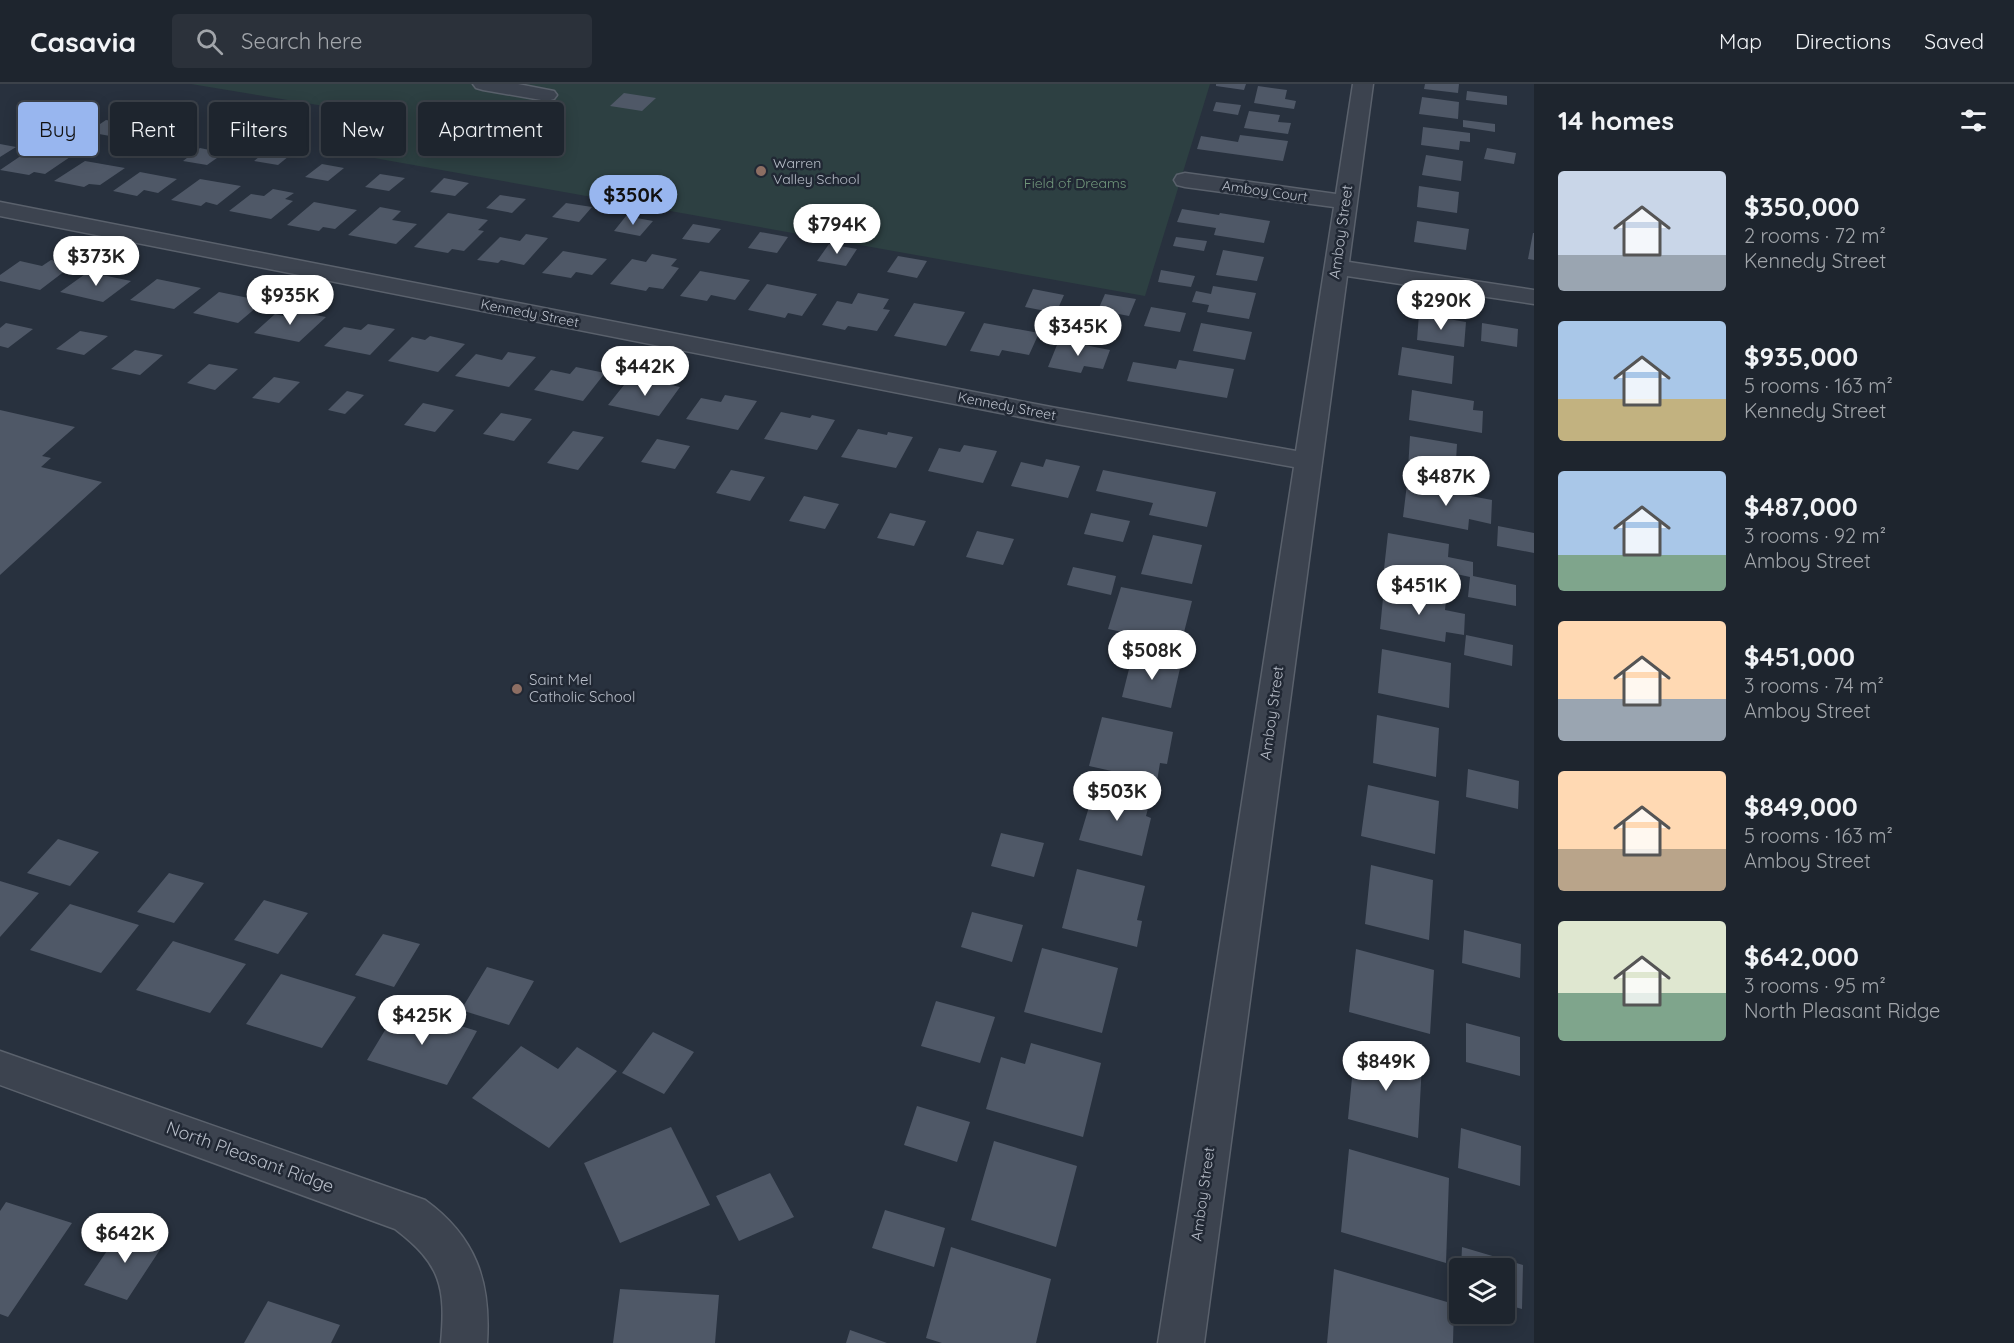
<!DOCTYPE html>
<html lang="en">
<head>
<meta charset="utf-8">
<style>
	:root { --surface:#1e252e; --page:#2b313a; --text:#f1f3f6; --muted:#a1a5aa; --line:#3c424a; --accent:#98b6ef }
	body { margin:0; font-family:Quicksand,sans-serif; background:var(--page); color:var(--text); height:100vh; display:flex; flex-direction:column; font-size:22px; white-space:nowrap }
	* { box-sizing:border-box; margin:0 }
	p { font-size:20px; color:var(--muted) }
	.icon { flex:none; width:33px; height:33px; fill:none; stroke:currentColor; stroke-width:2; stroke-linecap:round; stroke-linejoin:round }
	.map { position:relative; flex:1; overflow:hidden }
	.panel { display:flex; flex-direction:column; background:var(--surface); width:480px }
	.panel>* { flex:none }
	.guide { position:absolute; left:18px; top:18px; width:570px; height:54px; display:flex; gap:12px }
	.fabs { position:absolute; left:1449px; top:1174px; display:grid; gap:12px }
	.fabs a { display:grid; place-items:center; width:66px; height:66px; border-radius:6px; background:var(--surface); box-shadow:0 3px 15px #0003,0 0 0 2px var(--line); font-size:30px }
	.price { position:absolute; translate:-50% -51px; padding:0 14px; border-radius:21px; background:#fff; color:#222; font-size:20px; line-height:39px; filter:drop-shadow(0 2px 3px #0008) }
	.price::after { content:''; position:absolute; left:50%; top:36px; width:18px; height:14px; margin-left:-9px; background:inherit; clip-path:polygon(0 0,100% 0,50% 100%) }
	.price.on { background:var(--accent); color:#111 }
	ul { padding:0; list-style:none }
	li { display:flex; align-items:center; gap:18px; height:150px; padding:0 24px }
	li span { display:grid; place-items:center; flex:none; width:168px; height:120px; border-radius:6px; color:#555 }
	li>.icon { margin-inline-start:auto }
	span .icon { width:72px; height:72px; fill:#fffc; stroke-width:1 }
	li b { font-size:26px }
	h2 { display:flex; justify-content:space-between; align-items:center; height:72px; padding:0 24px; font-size:26px }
	.tag { padding:0 21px; border-radius:6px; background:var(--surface); box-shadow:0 3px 15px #0003,0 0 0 2px var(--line); font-size:21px; line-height:54px }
	.tag.on { background:var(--accent); color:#111 }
	header { display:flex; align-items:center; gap:36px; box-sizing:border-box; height:84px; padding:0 30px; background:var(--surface); border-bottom:2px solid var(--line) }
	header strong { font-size:28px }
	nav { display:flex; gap:33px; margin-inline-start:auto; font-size:21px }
	.search { width:420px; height:54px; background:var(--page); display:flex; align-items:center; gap:15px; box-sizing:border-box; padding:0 21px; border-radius:6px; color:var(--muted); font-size:22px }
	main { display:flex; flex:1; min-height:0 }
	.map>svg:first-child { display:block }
	.green { fill:#2d4042 }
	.building { fill:#4f5867 }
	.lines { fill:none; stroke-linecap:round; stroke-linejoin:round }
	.minor-casing { stroke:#5a616c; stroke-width:3 }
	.minor { fill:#3c434f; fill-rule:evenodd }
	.education-dot { fill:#8d6e63; stroke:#212834; stroke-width:2 }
	.labels { text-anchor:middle; stroke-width:5; stroke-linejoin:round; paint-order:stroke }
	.far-poi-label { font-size:14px; fill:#b8bec9; stroke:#212834; text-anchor:start }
	.far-park-label { font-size:14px; fill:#72987c; stroke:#212834 }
	.far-street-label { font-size:14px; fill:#b8bec9; stroke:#212834 }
	.street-label { font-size:15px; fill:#b8bec9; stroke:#212834 }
	.poi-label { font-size:15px; fill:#b8bec9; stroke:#212834; text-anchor:start }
	.near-street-label { font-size:18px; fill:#b8bec9; stroke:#212834 }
</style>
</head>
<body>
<header>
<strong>Casavia</strong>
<div class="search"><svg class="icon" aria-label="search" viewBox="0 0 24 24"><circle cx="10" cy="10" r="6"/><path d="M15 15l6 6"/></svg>Search here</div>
<nav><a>Map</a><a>Directions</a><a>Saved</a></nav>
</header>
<main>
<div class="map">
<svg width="1534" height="1259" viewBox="0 0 1534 1259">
	<rect width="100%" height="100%" fill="#28313e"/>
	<path class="green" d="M191,0H1210L1145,212L335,67L379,31Z"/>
	<path class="building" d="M1216,0H1246L1244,6L1216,2Z
		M1425,0H1459L1458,9L1424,5Z
		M1258,2L1287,6L1285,15L1296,17L1294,25L1254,19Z
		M1467,7L1507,12V21L1466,16Z
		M624,9L656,14L642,27L610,22Z
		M1422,13L1459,18L1458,35L1419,30Z
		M1216,18L1241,21L1238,31L1213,27Z
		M52,27L74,31L56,43L34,39Z
		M1249,27L1280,31L1278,38L1291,39L1288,50L1244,44Z
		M106,36L128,40L110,52L88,48Z
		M1463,36L1495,40V48L1463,43Z
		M1423,43L1470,49V58L1460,57L1459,66L1421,61Z
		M166,47L182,50L167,60L151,58Z
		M1240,51L1288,57L1283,77L1197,65L1201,52L1238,58Z
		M0,60L16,63L0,73Z
		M200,64L224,69L207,81L183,77Z
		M270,64L294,68L278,81L254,77Z
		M1487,64L1516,69L1514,80L1484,75Z
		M31,65L70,73L45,90L34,88L29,91L0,86Z
		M1426,71L1463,77L1461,97L1422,91Z
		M85,77L125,84L100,101L89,100L84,103L54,97Z
		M322,80L344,84L328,97L305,93Z
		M140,88L177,95L158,109L144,106L137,112L113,107Z
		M380,90L405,94L389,107L365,103Z
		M444,94L469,99L455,112L430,108Z
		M200,95L241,102L217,121L206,118L201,122L171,116Z
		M1419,102L1459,108L1457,129L1417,123Z
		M273,105L294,109L285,115L293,117L271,135L229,127L251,110L264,112Z
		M500,111L526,115L512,129L486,124Z
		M314,118L357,126L335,145L323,143L319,147L287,141Z
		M566,119L592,123L579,138L552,133Z
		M380,123L401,127L392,136L417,140L396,160L348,151Z
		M1182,125L1219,131L1220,129L1270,137L1264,159L1214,151L1216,144L1177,138Z
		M448,129L488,136L478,146L484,147L464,167L452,165L448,169L414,163Z
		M626,132L653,137L640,152L614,147Z
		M1417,137L1469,145L1466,166L1414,158Z
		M693,140L721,145L709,159L682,155Z
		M760,148L788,153L777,169L748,164Z
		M1533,149H1534V176L1528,175Z
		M526,150L548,154L524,181L501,176L498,179L477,176L500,153L520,157Z
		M1176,153L1207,157L1204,167L1173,162Z
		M829,160L857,165L846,182L817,177Z
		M1223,166L1264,173L1257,197L1216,191Z
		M563,167L607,175L592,191L576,188L571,194L542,189Z
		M652,170L677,175L671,182L679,184L663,205L649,203L646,207L610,200L632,175L646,178Z
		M898,172L927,177L917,194L887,188Z
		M51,176L74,180L40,206L0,197V191L20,177L42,182Z
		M1161,186L1195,192L1191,203L1158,198Z
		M700,187L750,196L735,216L711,211L707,217L680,212Z
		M88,188L131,197L103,218L60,208Z
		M157,195L201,204L174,225L130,216Z
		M767,200L817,210L802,232L788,229L785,234L748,226Z
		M1213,202L1256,209L1249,235L1207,228L1209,221L1192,218L1196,207L1211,210Z
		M1033,205L1064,211L1056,229L1025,223Z
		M219,208L264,217L238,239L193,229Z
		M858,209L889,215L883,225L890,226L877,247L848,242L845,246L822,241L837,217L852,220Z
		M1105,210L1136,215L1129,232L1098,226Z
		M914,219L965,228L946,262L894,252Z
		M1151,223L1186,229L1180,248L1144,242Z
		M299,228L326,233L299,258L254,249L275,230L292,234Z
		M1419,230L1466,238L1464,263L1417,256Z
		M6,239L33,245L8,264L0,262V244Z
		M984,239L1039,249L1029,271L1002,266L999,272L970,267Z
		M1201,239L1252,248L1245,276L1193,267Z
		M1482,239L1518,245L1517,263L1481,257Z
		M368,240L395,245L370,271L324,262L344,243L361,246Z
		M80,247L108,252L84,271L56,265Z
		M430,252L465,260L438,288L388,277L412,253L425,256Z
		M1059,256L1110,266L1103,285L1084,282L1081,289L1048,283Z
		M1402,263L1454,272L1452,300L1398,291Z
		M135,266L163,271L140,291L111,285Z
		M508,268L536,273L509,303L455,292L476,270L502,276Z
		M1179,276L1234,285L1227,314L1127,297L1133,278L1176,285Z
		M209,280L238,285L215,306L187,299Z
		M576,283L605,289L583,317L534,306L551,286L570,290Z
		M274,293L300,298L279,319L252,314Z
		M628,296L655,301L657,298L680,303L659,332L608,321Z
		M1412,306L1474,317L1473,326L1483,327L1482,349L1409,336Z
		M347,307L364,311L345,330L328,326Z
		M725,311L757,317L738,346L686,335L701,314L721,318Z
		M423,319L454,326L435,348L404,341Z
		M0,326L75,343L42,372L51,374L41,383L102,398L0,491Z
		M781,328L810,334L812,331L835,336L817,366L764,355Z
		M501,329L532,335L514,357L483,350Z
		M858,345L887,351L888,348L913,353L896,384L841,373Z
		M573,347L604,353L578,386L547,379Z
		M1410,352L1457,360L1455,394L1408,386Z
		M657,355L690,362L675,385L641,378Z
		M964,361L997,367L983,399L928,387L939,364L960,368Z
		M1046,375L1080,382L1068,414L1011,402L1021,378L1043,383Z
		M731,386L765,393L750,417L716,409Z
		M1103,386L1216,408L1207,443L1149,431L1153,419L1096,407Z
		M1407,400L1492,416L1491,440L1469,435L1468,446L1403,433Z
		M804,412L839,420L825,445L789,437Z
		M890,429L926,437L914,462L877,454Z
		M1091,429L1130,437L1123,458L1084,450Z
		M1498,442L1534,449V469L1497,462Z
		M977,447L1014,455L1003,481L966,473Z
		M1388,449L1449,460L1448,473L1473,478V492L1516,501V522L1468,513L1470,493L1447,488L1446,498L1384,485Z
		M1153,451L1202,461L1192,500L1141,490Z
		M1073,483L1116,492L1111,511L1067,501Z
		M1121,503L1192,517L1181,560L1108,545Z
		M1384,504L1446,516L1445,526L1465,530L1464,551L1446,548L1445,558L1380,545Z
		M1466,551L1513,561L1512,582L1464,571Z
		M1382,565L1451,579L1449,624L1378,609Z
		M1133,569L1181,580L1171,624L1122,613Z
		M1377,631L1439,644L1436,693L1373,679Z
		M1102,633L1173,648L1167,680L1160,679L1157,697L1089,682Z
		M1468,685L1519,697L1518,725L1466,713Z
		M1368,701L1439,717L1435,770L1361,752Z
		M1095,703L1150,717L1146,732L1151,734L1142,772L1079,756Z
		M1001,749L1044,759L1034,793L991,782Z
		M58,755L99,768L70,802L27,789Z
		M1371,781L1433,796L1429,856L1365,840Z
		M1077,785L1145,802L1137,836L1142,837L1137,863L1062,844Z
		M169,789L204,799L174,839L137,828Z
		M0,797L39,809L0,853Z
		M264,816L308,829L278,870L234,856Z
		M70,820L139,841L101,889L30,866Z
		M972,828L1023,841L1012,878L961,863Z
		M1464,846L1521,860L1520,894L1462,879Z
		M383,850L420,860L394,903L355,891Z
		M173,857L246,880L210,929L136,906Z
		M1042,864L1118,884L1102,949L1024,928Z
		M1356,865L1434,886L1430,950L1349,928Z
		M487,883L534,897L509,941L461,926Z
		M281,890L356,913L322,964L246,940Z
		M936,917L995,933L980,979L921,962Z
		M399,923L477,947L447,1001L367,976Z
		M1466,939L1520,953V992L1466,978Z
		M653,948L694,968L664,1010L622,989Z
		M1031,959L1101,979L1083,1053L986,1025L1001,973L1025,980Z
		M521,962L558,985L577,963L617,987L549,1064L472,1014Z
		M1355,963L1422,980L1418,1054L1348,1035Z
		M917,1022L970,1038L957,1078L904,1061Z
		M671,1043L710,1121L620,1159L584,1079Z
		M1461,1044L1521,1062L1520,1102L1458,1084Z
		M994,1057L1077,1082L1056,1163L971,1136Z
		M1349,1065L1449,1094L1446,1179L1341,1148Z
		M770,1089L794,1133L739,1157L716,1112Z
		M6,1118L72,1139L8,1233L0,1230V1127Z
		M885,1126L945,1144L934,1183L872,1164Z
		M123,1143L165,1158L127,1216L84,1201Z
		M951,1163L1051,1195L1036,1259H942L926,1254Z
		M1462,1163L1523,1181L1522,1225L1504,1220V1185H1461Z
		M1334,1185L1454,1220L1453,1259H1327Z
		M620,1205L719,1211L715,1259H613Z
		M268,1217L340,1241L331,1259H244Z
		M850,1246L887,1259H846Z"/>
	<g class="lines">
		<defs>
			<path id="minor" d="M473,0H518L554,7L557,11L554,15L547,17L483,6L476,4Z
				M1353,0H1373L1349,178L1534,206V220L1347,192L1204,1259H1158L1294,383L1051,339L0,132V118L1051,323L1296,367L1334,123L1185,103L1177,101L1174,96L1177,91L1185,89L1336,110Z
				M0,967L425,1116C476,1153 491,1197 487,1259H441C446,1203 441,1180 395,1145L0,1001Z"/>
		</defs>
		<use href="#minor" class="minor-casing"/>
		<use href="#minor" class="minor"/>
	</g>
	<g class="education-dot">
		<circle cx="761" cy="87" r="6"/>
		<circle cx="517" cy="605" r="6"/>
	</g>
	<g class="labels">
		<g class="far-poi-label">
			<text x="773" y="84">Warren<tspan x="773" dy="16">Valley School</tspan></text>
		</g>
		<g class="far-park-label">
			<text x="1075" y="104">Field of Dreams</text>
		</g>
		<g class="far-street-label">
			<text transform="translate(1265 107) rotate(8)" y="5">Amboy Court</text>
			<text transform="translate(530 229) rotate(11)" y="5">Kennedy Street</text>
			<text transform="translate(1007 322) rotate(11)" y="5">Kennedy Street</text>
		</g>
		<g class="street-label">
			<text transform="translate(1341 148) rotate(-82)" y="5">Amboy Street</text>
			<text transform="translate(1272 629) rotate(-82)" y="5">Amboy Street</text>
			<text transform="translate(1203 1110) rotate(-82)" y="5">Amboy Street</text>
		</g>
		<g class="poi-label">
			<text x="529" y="601">Saint Mel<tspan x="529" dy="17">Catholic School</tspan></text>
		</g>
		<g class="near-street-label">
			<text transform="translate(250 1073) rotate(20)" y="6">North Pleasant Ridge</text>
		</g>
	</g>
</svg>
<div class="fabs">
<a><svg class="icon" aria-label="layers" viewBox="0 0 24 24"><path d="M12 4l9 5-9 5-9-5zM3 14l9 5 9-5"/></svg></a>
</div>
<b class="price on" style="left:633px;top:142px">$350K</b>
<b class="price" style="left:837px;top:171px">$794K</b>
<b class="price" style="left:96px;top:203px">$373K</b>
<b class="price" style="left:290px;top:242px">$935K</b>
<b class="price" style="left:1441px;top:247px">$290K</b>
<b class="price" style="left:1078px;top:273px">$345K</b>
<b class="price" style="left:645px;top:313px">$442K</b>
<b class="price" style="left:1446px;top:423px">$487K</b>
<b class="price" style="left:1419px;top:532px">$451K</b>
<b class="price" style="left:1152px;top:597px">$508K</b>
<b class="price" style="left:1117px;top:738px">$503K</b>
<b class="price" style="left:422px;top:962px">$425K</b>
<b class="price" style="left:1386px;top:1008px">$849K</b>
<b class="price" style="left:125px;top:1180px">$642K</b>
<div class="guide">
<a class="tag on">Buy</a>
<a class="tag">Rent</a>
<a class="tag">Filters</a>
<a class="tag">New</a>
<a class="tag">Apartment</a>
</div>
</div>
<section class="panel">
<h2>14 homes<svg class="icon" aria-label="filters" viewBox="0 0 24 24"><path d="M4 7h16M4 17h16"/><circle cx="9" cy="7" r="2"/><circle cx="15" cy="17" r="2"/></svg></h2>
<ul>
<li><span style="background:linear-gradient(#c9d6e8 70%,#9aa5b1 0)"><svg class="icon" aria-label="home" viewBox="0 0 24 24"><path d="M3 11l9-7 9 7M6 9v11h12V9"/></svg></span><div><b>$350,000</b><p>2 rooms · 72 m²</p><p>Kennedy Street</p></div></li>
<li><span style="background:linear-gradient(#a9c7e8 65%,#c2b280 0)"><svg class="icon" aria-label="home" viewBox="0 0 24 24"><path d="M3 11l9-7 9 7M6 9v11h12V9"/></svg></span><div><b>$935,000</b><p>5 rooms · 163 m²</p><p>Kennedy Street</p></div></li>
<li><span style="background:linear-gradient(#a9c7e8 70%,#7fa58c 0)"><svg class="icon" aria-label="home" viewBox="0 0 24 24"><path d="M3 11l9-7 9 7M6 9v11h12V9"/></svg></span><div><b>$487,000</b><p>3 rooms · 92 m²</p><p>Amboy Street</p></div></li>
<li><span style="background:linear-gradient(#ffd9b3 65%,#9aa5b1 0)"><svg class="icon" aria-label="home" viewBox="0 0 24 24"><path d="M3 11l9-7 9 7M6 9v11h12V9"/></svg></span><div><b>$451,000</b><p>3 rooms · 74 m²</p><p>Amboy Street</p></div></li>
<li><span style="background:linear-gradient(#ffd9b3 65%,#b9a48a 0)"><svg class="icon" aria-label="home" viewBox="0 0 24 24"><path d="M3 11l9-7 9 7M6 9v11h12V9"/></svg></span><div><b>$849,000</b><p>5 rooms · 163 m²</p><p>Amboy Street</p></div></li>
<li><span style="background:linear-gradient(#dfe7d0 60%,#7fa58c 0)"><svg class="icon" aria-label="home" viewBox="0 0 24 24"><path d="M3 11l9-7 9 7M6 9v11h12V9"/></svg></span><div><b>$642,000</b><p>3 rooms · 95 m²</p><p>North Pleasant Ridge</p></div></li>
</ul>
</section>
</main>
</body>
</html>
